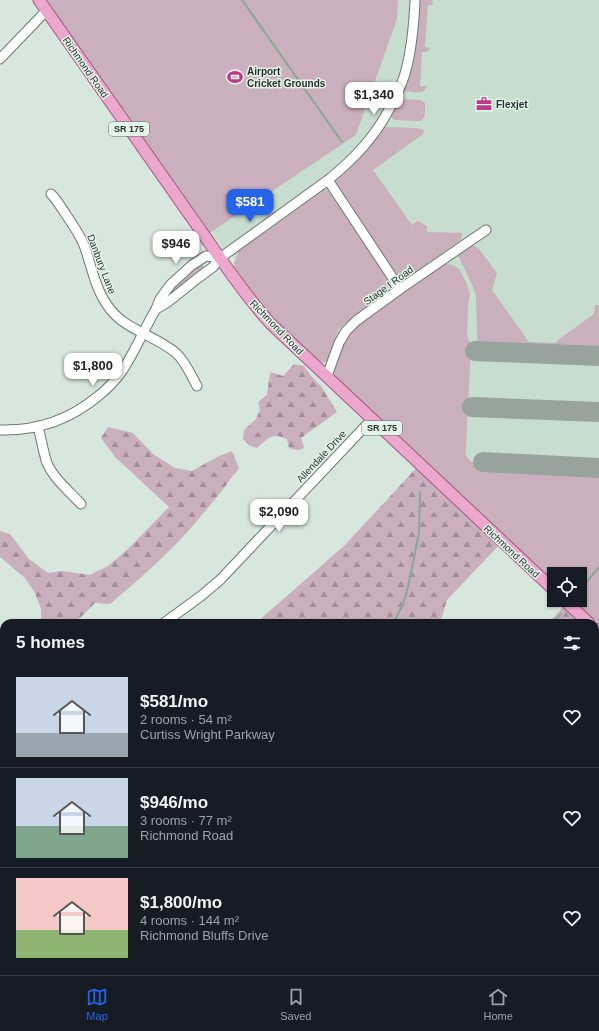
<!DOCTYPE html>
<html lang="en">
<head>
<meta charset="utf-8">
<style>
	:root { --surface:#171b24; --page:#20242c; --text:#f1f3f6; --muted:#9ea1a6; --line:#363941; --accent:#2563eb }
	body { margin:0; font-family:Helvetica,sans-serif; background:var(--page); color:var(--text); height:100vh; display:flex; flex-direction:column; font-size:15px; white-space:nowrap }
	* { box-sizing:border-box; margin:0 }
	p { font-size:13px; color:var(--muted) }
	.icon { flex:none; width:22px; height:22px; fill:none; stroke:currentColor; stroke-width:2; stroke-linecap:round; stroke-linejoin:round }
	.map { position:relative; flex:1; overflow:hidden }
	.details { position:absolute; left:0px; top:619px; width:599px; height:356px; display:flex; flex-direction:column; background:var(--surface); border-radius:12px 12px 0 0; box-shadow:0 1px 3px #0004 }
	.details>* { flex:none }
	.buttons { position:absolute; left:547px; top:567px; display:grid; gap:8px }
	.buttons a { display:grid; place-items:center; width:40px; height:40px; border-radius:0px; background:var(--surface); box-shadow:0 1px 3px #0004; font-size:20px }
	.price { position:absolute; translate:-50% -34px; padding:0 9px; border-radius:8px; background:#fff; color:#222; font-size:13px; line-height:26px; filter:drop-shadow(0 1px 2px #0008) }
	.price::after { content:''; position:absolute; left:50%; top:24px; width:12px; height:9px; margin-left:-6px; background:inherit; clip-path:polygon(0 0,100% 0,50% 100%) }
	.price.active { background:var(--accent); color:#fff }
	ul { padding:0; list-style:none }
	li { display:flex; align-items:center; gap:12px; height:100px; padding:0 16px }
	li+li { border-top:1px solid var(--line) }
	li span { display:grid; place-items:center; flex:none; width:112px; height:80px; border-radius:0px; color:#555 }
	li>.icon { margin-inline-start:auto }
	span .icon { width:48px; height:48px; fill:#fffc; stroke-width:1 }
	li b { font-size:17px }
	h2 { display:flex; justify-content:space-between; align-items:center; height:48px; padding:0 16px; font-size:17px }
	.tabs { display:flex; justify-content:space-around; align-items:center; height:56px; border-top:1px solid var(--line); background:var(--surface); font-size:11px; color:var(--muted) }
	.tabs a { display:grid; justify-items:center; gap:2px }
	.tabs .active { color:var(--accent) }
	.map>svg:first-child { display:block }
	.built { fill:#c6ddcf }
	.green { fill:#caafbc }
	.forest { fill:url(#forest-firs) }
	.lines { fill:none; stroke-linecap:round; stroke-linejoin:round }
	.stream { stroke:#88a996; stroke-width:2 }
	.taxiway { stroke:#97a39c; stroke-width:20 }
	.minor-casing { stroke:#6b7870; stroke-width:11 }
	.major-casing { stroke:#a0597f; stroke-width:13 }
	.minor { stroke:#fff; stroke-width:9 }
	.major { stroke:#eca8cc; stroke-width:11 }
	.labels { text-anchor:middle; stroke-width:3; stroke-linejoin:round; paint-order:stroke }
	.shield { fill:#e4f4eb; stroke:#636c67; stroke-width:1 }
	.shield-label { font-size:9px; font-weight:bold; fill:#2c322f }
	.street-label { font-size:10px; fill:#2c322f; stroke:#e4f4eb }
	.poi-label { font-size:10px; font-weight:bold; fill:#2c322f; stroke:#e4f4eb; text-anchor:start }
</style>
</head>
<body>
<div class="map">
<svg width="599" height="975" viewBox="0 0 599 975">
	<defs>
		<pattern id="forest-firs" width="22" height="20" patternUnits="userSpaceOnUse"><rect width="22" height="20" fill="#caafbc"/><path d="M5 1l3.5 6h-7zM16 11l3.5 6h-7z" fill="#a48f99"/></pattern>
	</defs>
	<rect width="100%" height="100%" fill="#d7e7dd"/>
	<path class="built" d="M398,0H599V975H492L491,971H595V623H572L579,600H580V574H569L290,316L210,233L356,135L397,19Z"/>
	<path class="green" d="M39,0H398L397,19L356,135L205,236Z
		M418,0H432L433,3L432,5H428L425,47L430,48L427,52H422L420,86H427C424,95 415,92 406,91L403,88Z
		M398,99L421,100L425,103V116L422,120L420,121L395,120L393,119L390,114Z
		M383,127L416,128L422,129L424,131L423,134L373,170L412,225L418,221L427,226V232L462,233L461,240L408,277L399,276L392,272L336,184L335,179Z
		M324,189L328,190L388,278L390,284L388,292L343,325L339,329L334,341L330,356L327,361L323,363L316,360L257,301L235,269L234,263L239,250L281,221Z
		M473,245L479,249L497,273L492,290L529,342L556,343L558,340L594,314L595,305H599V347L594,350L587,352L484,348L478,342L477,335L476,296L473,287L458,255L462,251Z
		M200,264H202L204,267L203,269C189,278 178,292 164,299L182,278Z
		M447,264L453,265L459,269L466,282L470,293L468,307L467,335L471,345L466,445C466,448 465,452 466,455C469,462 477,464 483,466L599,469V625L572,600H580V574H554V583L337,380L334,372L335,361L349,332L367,316L441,265Z
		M595,639L599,642V975H492L491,971H595Z"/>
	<path class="forest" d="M294,364L304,366L313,378L321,386L337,412L330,417L301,438L304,448C299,451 295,450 289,448L287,439C272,432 268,438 257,448L250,446L243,439L244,430L256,419L260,410L258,402L267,395L269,379L271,372L283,376Z
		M108,427L133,433L153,454L175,468L192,471L217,457L232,451L239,468C227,484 214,501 201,516C174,549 142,577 110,604L95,603L75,623H41V609L35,593L25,578L0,557V531L10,534L29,559L48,573L62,571L90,575L108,566L128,549L169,507L115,457L101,438Z
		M420,464L502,542L447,600L440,623H256L345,545Z
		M567,603L576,611L573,623H548Z
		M0,726L4,730V811L0,806Z
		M4,925V971H491L492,975H0V929Z"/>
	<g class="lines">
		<path class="stream" d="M242,0L342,142
			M580,589L585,584L599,567
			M391,623L395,620L403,604L408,587L419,533L420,492
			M553,623L561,614
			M0,784H4
			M347,971L349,975
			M296,975L299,971"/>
		<path class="taxiway" d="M475,351L599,356
			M472,407L599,412
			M483,462L599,468"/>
		<defs>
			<path id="minor" d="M0,59L46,11
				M328,180L400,289
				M51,194C56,199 61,207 65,213C72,224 79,233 84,245C92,267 95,290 110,309C126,330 156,336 176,353C185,361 191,375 197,386
				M156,309L168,302L198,278L213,267L220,258L328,180C354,159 375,137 391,106C397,95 403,82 406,70C412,47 414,24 415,0
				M327,376L339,343L346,331L356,321L400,289L486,230
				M38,426C41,438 43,451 47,463C54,479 70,492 81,504
				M0,430C35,431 69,420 97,397C106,390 115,381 122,371C135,352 144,329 156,309L160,299L171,284L192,265L206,256L220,258
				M164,623L201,596L220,580L372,419"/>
			<path id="major" d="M39,0L220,258C236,281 252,303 271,324L554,590
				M564,600L589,623
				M595,629L599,632"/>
		</defs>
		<use href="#minor" class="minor-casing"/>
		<use href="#major" class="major-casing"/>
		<use href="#minor" class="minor"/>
		<use href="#major" class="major"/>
	</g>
	<defs>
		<symbol id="stadium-bare" viewBox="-9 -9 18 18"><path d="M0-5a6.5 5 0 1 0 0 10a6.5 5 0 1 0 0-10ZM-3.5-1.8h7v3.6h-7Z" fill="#bb3b85" stroke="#e4f4eb" stroke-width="2.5" paint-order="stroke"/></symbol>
		<symbol id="office-bare" viewBox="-9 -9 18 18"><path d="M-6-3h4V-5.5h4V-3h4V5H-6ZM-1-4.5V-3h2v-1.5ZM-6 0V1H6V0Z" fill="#bb3b85" stroke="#e4f4eb" stroke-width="2.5" paint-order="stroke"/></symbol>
	</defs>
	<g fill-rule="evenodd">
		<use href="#stadium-bare" x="224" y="66" width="22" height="22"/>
		<use href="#office-bare" x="473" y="93" width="22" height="22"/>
	</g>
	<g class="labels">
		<g class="shield">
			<rect x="109" y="122" width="40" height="14" rx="3"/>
			<rect x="362" y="421" width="40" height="14" rx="3"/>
		</g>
		<g class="shield-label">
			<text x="129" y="132">SR 175</text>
			<text x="382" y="431">SR 175</text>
		</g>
		<g class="street-label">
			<text transform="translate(86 67) rotate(55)" y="4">Richmond Road</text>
			<text transform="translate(102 264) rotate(69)" y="4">Danbury Lane</text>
			<text transform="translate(388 285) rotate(-36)" y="4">Stage I Road</text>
			<text transform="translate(277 327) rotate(46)" y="4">Richmond Road</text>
			<text transform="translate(321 456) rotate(-47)" y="4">Allendale Drive</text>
			<text transform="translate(512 551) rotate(43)" y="4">Richmond Road</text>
		</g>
		<g class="poi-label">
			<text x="247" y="75">Airport<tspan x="247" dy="12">Cricket Grounds</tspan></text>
			<text x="496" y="108">Flexjet</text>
		</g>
	</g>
</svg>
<div class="buttons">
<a><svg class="icon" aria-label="locate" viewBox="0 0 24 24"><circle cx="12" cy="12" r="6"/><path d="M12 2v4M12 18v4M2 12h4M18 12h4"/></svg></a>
</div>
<b class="price" style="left:374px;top:116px">$1,340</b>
<b class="price active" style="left:250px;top:223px">$581</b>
<b class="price" style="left:176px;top:265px">$946</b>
<b class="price" style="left:93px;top:387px">$1,800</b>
<b class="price" style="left:279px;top:533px">$2,090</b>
<section class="details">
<h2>5 homes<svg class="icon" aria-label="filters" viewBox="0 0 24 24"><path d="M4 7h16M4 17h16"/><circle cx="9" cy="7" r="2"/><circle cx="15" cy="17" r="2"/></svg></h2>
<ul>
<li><span style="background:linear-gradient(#c9d6e8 70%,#9aa5b1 0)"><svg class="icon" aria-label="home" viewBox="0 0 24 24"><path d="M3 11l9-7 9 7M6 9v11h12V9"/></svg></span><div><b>$581/mo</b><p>2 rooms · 54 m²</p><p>Curtiss Wright Parkway</p></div><svg class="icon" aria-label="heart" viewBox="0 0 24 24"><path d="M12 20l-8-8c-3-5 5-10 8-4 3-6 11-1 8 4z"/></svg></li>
<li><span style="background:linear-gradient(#c9d6e8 60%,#7fa58c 0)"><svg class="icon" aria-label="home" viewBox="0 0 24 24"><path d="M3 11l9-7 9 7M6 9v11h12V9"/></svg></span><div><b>$946/mo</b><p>3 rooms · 77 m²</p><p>Richmond Road</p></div><svg class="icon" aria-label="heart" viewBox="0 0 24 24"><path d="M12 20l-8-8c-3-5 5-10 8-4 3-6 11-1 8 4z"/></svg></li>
<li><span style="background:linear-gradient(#f6c9c9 65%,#8fb573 0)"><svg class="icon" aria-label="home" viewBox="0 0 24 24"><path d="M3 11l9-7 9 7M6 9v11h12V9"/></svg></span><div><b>$1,800/mo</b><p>4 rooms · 144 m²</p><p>Richmond Bluffs Drive</p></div><svg class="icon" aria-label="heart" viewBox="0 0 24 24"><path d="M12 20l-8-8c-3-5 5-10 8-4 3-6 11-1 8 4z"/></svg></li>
</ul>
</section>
</div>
<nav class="tabs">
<a class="active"><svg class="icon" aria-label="map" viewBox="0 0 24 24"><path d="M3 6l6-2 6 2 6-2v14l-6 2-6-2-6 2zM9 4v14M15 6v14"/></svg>Map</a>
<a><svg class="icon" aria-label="saved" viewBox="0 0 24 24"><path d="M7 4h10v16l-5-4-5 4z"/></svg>Saved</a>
<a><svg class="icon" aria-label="home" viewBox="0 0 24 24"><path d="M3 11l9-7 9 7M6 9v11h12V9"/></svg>Home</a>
</nav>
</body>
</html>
